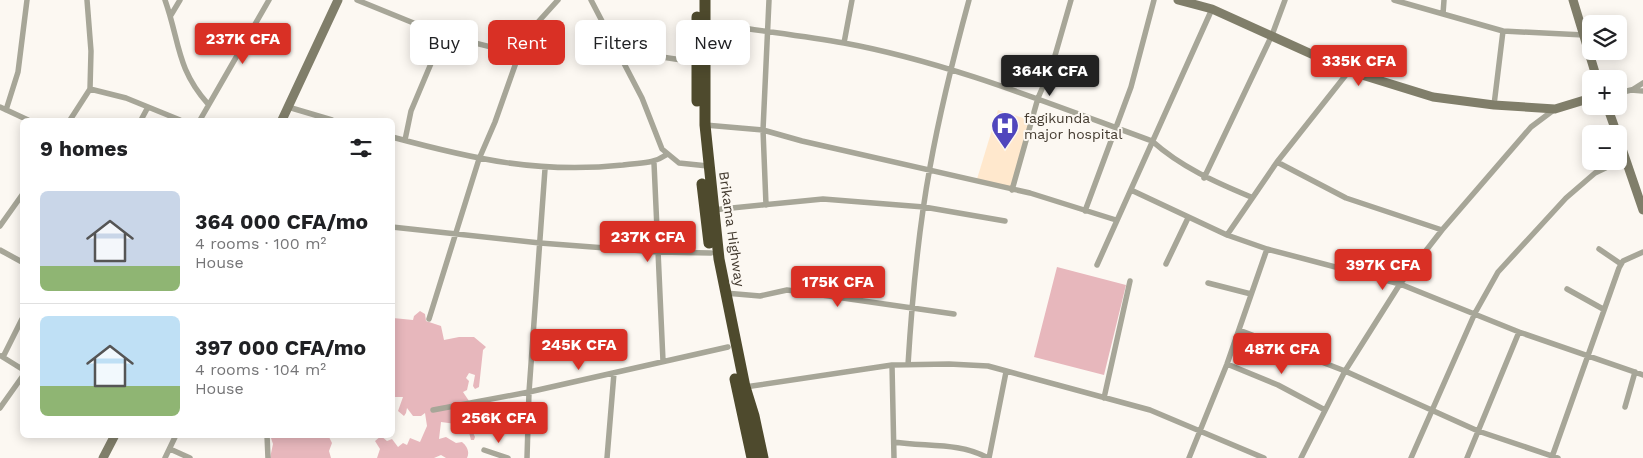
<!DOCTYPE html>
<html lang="en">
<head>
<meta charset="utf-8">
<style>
	:root { --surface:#fff; --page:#f6f6f6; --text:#202124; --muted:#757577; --line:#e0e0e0; --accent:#d93025 }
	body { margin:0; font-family:"Work Sans",sans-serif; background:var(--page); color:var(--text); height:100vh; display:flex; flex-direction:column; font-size:19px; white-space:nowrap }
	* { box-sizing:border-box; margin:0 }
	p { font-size:16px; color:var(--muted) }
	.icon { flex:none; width:28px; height:28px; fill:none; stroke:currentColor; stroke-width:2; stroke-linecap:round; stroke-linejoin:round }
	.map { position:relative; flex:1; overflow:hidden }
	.panel { position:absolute; left:20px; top:118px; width:375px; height:320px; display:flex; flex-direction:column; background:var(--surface); border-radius:8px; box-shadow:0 2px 12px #0003 }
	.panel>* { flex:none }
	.banner { position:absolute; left:410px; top:20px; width:475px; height:45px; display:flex; gap:10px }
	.controls { position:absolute; left:1582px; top:15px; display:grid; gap:10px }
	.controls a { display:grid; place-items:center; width:45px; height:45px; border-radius:8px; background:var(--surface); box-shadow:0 2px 12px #0003; font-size:25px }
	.price { position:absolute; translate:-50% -42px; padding:0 11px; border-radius:5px; background:var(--accent); color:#fff; font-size:16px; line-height:32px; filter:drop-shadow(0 1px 2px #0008) }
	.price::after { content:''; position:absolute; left:50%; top:30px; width:15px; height:11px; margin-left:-8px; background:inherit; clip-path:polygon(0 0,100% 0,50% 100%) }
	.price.active { background:#222; color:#fff }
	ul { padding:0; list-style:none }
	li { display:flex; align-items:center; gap:15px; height:125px; padding:0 20px }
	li+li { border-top:1px solid var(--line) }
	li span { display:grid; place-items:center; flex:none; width:140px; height:100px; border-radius:8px; color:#555 }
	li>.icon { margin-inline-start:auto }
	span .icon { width:60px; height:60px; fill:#fffc; stroke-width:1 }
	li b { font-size:21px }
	h2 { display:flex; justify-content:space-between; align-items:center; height:60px; padding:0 20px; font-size:21px }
	.pill { padding:0 18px; border-radius:8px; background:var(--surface); box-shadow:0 2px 12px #0003; font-size:18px; line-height:45px }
	.pill.active { background:var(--accent); color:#fff }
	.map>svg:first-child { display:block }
	.built { fill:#ffe8cd }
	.green { fill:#e7b7bc }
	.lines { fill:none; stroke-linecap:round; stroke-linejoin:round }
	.street { stroke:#a7a698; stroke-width:5.5 }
	.secondary { stroke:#807e6a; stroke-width:9 }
	.highway { stroke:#4e4a2d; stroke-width:11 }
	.labels { text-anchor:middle; stroke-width:4; stroke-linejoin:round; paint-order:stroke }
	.poi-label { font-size:14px; fill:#433a2f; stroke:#fcf8f2; text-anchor:start }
	.street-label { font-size:14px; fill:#433a2f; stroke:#fcf8f2 }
</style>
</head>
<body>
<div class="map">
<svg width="1643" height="458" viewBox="0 0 1643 458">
	<rect width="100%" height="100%" fill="#fcf8f2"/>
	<path class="built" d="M998,110L1033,121L1012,190L977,179Z"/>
	<path class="green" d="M1057,267L1126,285L1104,375L1034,357Z
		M420,311L425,314L426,321L441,326L444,340L459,337H474L486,347L483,350L479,387L475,389L473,386L475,375L469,373L466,378L469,381L467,390L463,392L475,410L472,430L475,437L474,440H471L468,429L471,424L465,419L456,424L441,422L439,439L446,437L456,443L462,442C467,446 470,452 467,458H446L441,455L434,458H377L380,449L375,441L381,436L387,441L392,439L398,447L403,443L407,445L410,438L420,442L427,426L425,413L421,416H413L407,408L406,413L404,416L398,411L403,397H393V318L413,320L414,316Z
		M270,435H328L332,443L329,451L331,458H270L273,444Z"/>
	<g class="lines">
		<path class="street" d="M165,0C180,42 176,68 208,104
			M357,0L443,35L519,54
			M591,0L642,98L662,149L679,163L708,166
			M1394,0L1503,31L1584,35
			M1443,14L1444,0
			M171,15L180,0
			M704,22C751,30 798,35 844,43C948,62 1053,105 1152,141C1181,167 1215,182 1251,197
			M844,43L852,0
			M642,54L695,62
			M90,89L126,98L180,120
			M1632,90L1643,83
			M1619,93L1631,90L1643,91
			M1494,105L1503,31
			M0,107L28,120
			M288,107L332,120
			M6,110L18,72L27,0
			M70,120L90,89L91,51L87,0
			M141,120L148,107
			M200,120L269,0
			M705,125L763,130L802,141L1030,193L1116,220
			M392,137C473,159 539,174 623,165C641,162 651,165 666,155
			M405,140L411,111L443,35
			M1277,162L1346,198L1442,230
			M654,163L663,361
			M1204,178L1272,35L1285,0
			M1012,190L1038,98L1052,66L1071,0
			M1131,190L1227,235L1267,249L1400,284L1519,332L1643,375
			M766,205L763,130L769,0
			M712,210L823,199L924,207L1005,221
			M1085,211L1131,87L1154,0
			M0,226L22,195
			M392,227L540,243L658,252L711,253
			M1227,235L1277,162L1349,71
			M1599,249L1621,264
			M0,250L22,262
			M1166,264L1188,218
			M1097,265L1212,9
			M1208,283L1251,294
			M1567,289L1603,309
			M725,293L760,296L787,290L954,314
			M429,319L479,159L495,122L519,54L539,21L558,0
			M1239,330L1345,371L1478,431L1558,458
			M1,356L22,369
			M3,357L22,319
			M1227,364L1278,385L1325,410
			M892,365L894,458
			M908,365C912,299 918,232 930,167C940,111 954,55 969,0
			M745,387L892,365L949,364L988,366L1150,410L1264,458
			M1104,398L1130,281
			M1625,407L1635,372
			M0,408L22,377
			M433,410L529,392L728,347
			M267,435L268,458
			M894,442C926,447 959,442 988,458
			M170,449L190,458
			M484,450L508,458
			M1552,457L1619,268L1623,261L1643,252
			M165,458L176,435
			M527,458L529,392L545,169
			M607,458L614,373
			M989,458L1006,372
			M1189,458L1227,364L1267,249
			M1301,458L1345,371L1400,284L1442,230L1531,127L1555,109
			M1411,458L1475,313L1498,272L1566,198L1595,173L1626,158
			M1467,458L1519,332"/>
		<path class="secondary" d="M1178,0L1212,9L1349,71L1433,97L1494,105L1555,109L1591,98
			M1573,0L1597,79
			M1607,106L1617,134
			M282,120L338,0
			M1619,140L1643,210
			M103,458L115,435"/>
		<path class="highway" d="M705,0V125L719,259L745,387L754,416L763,458
			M697,101V17
			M702,184L709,243
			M735,379L752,458"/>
	</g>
	<defs>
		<symbol id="hospital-pin" viewBox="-11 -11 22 30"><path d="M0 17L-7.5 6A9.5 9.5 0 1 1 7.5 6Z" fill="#5046bd" stroke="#fcf8f2"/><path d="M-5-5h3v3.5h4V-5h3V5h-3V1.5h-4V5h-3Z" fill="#fff"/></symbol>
	</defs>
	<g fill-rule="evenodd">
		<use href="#hospital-pin" x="989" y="110" width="32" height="43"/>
	</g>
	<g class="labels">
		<g class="poi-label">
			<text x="1024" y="123">fagikunda<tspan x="1024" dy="16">major hospital</tspan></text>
		</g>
		<g class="street-label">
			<text transform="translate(732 229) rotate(82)" y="5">Brikama Highway</text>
		</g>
	</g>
</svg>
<div class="controls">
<a><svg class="icon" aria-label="layers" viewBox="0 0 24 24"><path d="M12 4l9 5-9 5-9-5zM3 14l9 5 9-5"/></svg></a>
<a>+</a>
<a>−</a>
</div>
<b class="price" style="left:243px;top:65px">237K CFA</b>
<b class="price" style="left:1359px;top:87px">335K CFA</b>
<b class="price active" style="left:1050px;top:97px">364K CFA</b>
<b class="price" style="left:648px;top:263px">237K CFA</b>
<b class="price" style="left:1383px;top:291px">397K CFA</b>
<b class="price" style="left:838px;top:308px">175K CFA</b>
<b class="price" style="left:579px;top:371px">245K CFA</b>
<b class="price" style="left:1282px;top:375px">487K CFA</b>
<b class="price" style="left:499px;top:444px">256K CFA</b>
<div class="banner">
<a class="pill">Buy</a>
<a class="pill active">Rent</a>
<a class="pill">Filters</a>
<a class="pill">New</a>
</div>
<section class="panel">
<h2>9 homes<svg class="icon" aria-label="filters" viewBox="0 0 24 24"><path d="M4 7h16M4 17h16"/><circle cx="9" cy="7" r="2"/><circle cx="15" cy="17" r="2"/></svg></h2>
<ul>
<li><span style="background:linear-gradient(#c9d6e8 75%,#8fb573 0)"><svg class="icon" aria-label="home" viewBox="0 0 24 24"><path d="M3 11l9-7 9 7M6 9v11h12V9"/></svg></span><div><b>364 000 CFA/mo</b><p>4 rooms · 100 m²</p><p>House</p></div></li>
<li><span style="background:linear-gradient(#bfe0f5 70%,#8fb573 0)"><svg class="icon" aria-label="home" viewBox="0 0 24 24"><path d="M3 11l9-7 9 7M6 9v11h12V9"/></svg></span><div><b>397 000 CFA/mo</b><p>4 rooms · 104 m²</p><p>House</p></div></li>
</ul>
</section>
</div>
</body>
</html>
